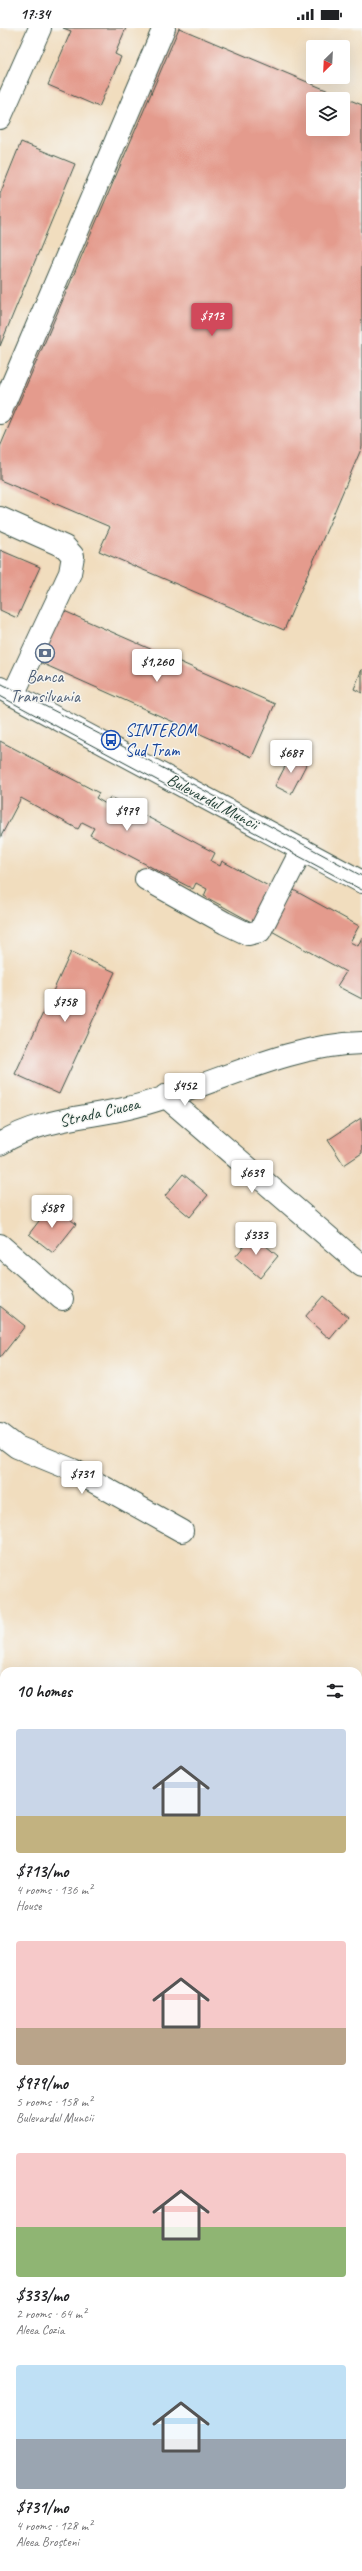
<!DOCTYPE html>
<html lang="en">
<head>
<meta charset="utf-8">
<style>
	:root { --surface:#fff; --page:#f6f6f6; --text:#202124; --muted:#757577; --accent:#d1495b }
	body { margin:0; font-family:Caveat,sans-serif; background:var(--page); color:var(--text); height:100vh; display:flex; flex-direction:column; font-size:15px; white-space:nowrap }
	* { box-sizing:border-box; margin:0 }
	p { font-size:13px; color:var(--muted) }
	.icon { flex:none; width:22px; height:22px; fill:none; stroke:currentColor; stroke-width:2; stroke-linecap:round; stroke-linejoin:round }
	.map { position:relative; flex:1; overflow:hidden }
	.details { position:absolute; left:0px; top:1639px; width:362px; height:904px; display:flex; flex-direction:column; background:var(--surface); border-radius:12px 12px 0 0; box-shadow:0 4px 16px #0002 }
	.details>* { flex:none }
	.needle { width:26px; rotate:204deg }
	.tools { position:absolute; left:306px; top:12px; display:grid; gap:8px }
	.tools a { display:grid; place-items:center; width:44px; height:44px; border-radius:4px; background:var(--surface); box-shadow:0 4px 16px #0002; font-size:20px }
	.price { position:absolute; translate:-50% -34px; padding:0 9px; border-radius:4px; background:#fff; color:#222; font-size:13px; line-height:26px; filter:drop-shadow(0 1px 2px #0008) }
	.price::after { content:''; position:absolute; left:50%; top:24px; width:12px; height:9px; margin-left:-6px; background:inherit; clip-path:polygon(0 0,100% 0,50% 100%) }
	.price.selected { background:var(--accent); color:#fff }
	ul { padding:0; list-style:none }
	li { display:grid; align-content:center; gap:8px; height:212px; padding:0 16px }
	li span { display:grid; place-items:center; height:124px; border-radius:4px; color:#555 }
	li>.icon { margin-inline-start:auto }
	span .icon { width:72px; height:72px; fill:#fffc; stroke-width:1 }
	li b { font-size:17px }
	h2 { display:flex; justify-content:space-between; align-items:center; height:48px; padding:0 16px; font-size:17px }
	.status { display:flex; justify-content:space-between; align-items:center; height:28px; padding:0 20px; background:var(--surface); direction:ltr }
	.status svg { height:11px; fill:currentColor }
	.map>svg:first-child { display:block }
	.building { fill:#e49b8d; fill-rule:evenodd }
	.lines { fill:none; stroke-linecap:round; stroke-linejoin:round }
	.minor-casing { stroke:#3e5549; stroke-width:24 }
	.major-casing { stroke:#3e5549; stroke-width:24 }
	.minor { stroke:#fff; stroke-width:22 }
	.major { stroke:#fff; stroke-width:22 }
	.tram { stroke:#1f3d34; stroke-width:1 }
	.labels { text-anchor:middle; stroke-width:3; stroke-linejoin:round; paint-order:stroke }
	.service-label { font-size:17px; fill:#4e5e75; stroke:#f6f6f2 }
	.transit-label { font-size:17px; fill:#164399; stroke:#f6f6f2; text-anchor:start }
	.street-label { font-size:17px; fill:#1f3d34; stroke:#f6f6f2 }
</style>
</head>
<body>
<div class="status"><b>17:34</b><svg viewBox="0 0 49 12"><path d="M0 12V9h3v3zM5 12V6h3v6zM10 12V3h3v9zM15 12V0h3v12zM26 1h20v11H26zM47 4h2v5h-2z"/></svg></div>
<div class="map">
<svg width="362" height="2543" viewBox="0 0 362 2543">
	<rect width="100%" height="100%" fill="#f6f6f2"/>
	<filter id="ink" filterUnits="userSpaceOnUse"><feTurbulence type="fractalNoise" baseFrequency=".025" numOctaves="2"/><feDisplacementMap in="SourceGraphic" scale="8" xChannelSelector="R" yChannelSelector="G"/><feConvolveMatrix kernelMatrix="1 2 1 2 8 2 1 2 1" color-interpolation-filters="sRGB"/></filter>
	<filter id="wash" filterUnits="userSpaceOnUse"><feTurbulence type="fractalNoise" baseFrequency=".012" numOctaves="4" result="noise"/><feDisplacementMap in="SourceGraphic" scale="16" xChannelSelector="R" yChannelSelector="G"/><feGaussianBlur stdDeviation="0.9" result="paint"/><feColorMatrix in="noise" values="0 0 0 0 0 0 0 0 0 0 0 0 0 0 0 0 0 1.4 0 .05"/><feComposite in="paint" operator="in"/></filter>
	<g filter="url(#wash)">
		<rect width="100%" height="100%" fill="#f1ddbe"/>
		<g id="blocks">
			<path class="building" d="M63,0H126L115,26L121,29L99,79L48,57L71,3Z
				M179,0L362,77V419L284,602L99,523L110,499L0,452V419ZM313,71H343V101H313Z
				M21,114L75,136L0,318V166Z
				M0,522L40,539L17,590L0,582Z
				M62,582L275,676L252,729L39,634Z
				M362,641V665L354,661Z
				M0,713L99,765L96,770L106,776L110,769L215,825L211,833L220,838L222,833L274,861L255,896L204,868L207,861L196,855L193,861L90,807L94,800L82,794L78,801L21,770L0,810Z
				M291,727L307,735L291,766L275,758Z
				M290,860L359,898L350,914L358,918L362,909V971L337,958L346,944L268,901Z
				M71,924L115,944L59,1066L15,1046Z
				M361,1090L362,1125L344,1137L328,1112Z
				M183,1146L208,1167L190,1189L165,1168Z
				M52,1176L76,1196L53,1225L29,1206Z
				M253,1207L278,1228L260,1250L235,1229Z
				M323,1268L348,1289L330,1311L305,1289Z
				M0,1278L25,1298L0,1330Z
				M362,1809V1871L358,1867V1814Z
				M358,1987L362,1990V2035L359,2039Z"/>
		</g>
	</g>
	<g filter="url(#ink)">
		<use href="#blocks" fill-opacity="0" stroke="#3e5549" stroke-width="1"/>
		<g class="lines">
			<defs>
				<path id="minor" d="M0,90L40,0
					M0,385L164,0
					M0,490L65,519L73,528L70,545L13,667
					M146,851L225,895L248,906L260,903L302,821
					M165,1068L362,1238
					M0,1116C38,1091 85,1090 128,1080C206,1062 280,1017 362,1015
					M0,1217L62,1271
					M0,1406L17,1419L73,1442L182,1503
					M0,2100L4,2101
					M358,2382L362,2385"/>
				<path id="major" d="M0,660L362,854"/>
			</defs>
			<use href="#minor" class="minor-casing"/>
			<use href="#major" class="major-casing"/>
			<use href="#minor" class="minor"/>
			<use href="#major" class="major"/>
			<path class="tram" d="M0,655L111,712L362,848
				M0,668L362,862"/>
		</g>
	</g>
	<defs>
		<symbol id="bank-ring" viewBox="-11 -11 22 22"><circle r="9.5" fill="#f6f6f2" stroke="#5c6f8a" stroke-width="1.5"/><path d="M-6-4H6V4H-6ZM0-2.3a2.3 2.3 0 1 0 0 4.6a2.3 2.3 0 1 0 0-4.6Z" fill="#5c6f8a"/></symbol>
		<symbol id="bus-ring" viewBox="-11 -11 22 22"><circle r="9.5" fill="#f6f6f2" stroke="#1a4fb4" stroke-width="1.5"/><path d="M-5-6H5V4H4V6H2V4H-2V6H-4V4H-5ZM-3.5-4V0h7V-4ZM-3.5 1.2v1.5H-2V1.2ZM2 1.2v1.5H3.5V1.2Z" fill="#1a4fb4"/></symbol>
	</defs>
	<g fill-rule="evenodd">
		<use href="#bank-ring" x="34" y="614" width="22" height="22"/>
		<use href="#bus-ring" x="100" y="701" width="22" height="22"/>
	</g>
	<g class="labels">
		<g class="service-label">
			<text x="45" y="654">Banca<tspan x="45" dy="20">Transilvania</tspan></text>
		</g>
		<g class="transit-label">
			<text x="125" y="708">SINTEROM<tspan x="125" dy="20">Sud Tram</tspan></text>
		</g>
		<g class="street-label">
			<text transform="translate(213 773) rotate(28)" y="6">Bulevardul Muncii</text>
			<text transform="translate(99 1084) rotate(-13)" y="6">Strada Ciucea</text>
		</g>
	</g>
</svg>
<div class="tools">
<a><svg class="needle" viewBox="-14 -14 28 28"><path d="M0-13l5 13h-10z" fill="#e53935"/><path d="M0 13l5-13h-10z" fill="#757577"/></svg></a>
<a><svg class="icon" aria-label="layers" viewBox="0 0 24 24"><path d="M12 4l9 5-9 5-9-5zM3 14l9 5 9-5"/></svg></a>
</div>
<b class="price selected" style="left:212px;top:309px">$713</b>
<b class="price" style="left:157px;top:655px">$1,260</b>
<b class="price" style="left:291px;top:746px">$687</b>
<b class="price" style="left:127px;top:804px">$979</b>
<b class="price" style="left:65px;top:995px">$758</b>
<b class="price" style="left:185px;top:1079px">$452</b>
<b class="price" style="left:252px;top:1166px">$639</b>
<b class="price" style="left:52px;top:1201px">$589</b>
<b class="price" style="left:256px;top:1228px">$333</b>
<b class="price" style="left:82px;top:1467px">$731</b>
<section class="details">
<h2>10 homes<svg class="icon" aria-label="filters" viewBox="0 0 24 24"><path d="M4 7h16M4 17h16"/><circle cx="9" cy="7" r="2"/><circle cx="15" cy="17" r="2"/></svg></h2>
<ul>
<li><span style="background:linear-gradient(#c9d6e8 70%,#c2b280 0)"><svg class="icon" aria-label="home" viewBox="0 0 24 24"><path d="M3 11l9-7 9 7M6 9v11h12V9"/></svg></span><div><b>$713/mo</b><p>4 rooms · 136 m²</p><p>House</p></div></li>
<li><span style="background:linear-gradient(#f6c9c9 70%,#b9a48a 0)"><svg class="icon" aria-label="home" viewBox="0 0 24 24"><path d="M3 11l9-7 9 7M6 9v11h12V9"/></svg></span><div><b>$979/mo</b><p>5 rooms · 158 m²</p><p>Bulevardul Muncii</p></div></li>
<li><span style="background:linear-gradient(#f6c9c9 60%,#8fb573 0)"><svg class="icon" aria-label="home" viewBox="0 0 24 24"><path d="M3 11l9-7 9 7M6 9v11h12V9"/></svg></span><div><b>$333/mo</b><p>2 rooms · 64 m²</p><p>Aleea Cozia</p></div></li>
<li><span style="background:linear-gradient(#bfe0f5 60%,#9aa5b1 0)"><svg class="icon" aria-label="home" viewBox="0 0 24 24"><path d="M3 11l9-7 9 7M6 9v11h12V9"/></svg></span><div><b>$731/mo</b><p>4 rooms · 128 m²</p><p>Aleea Broșteni</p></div></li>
</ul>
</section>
</div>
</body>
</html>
